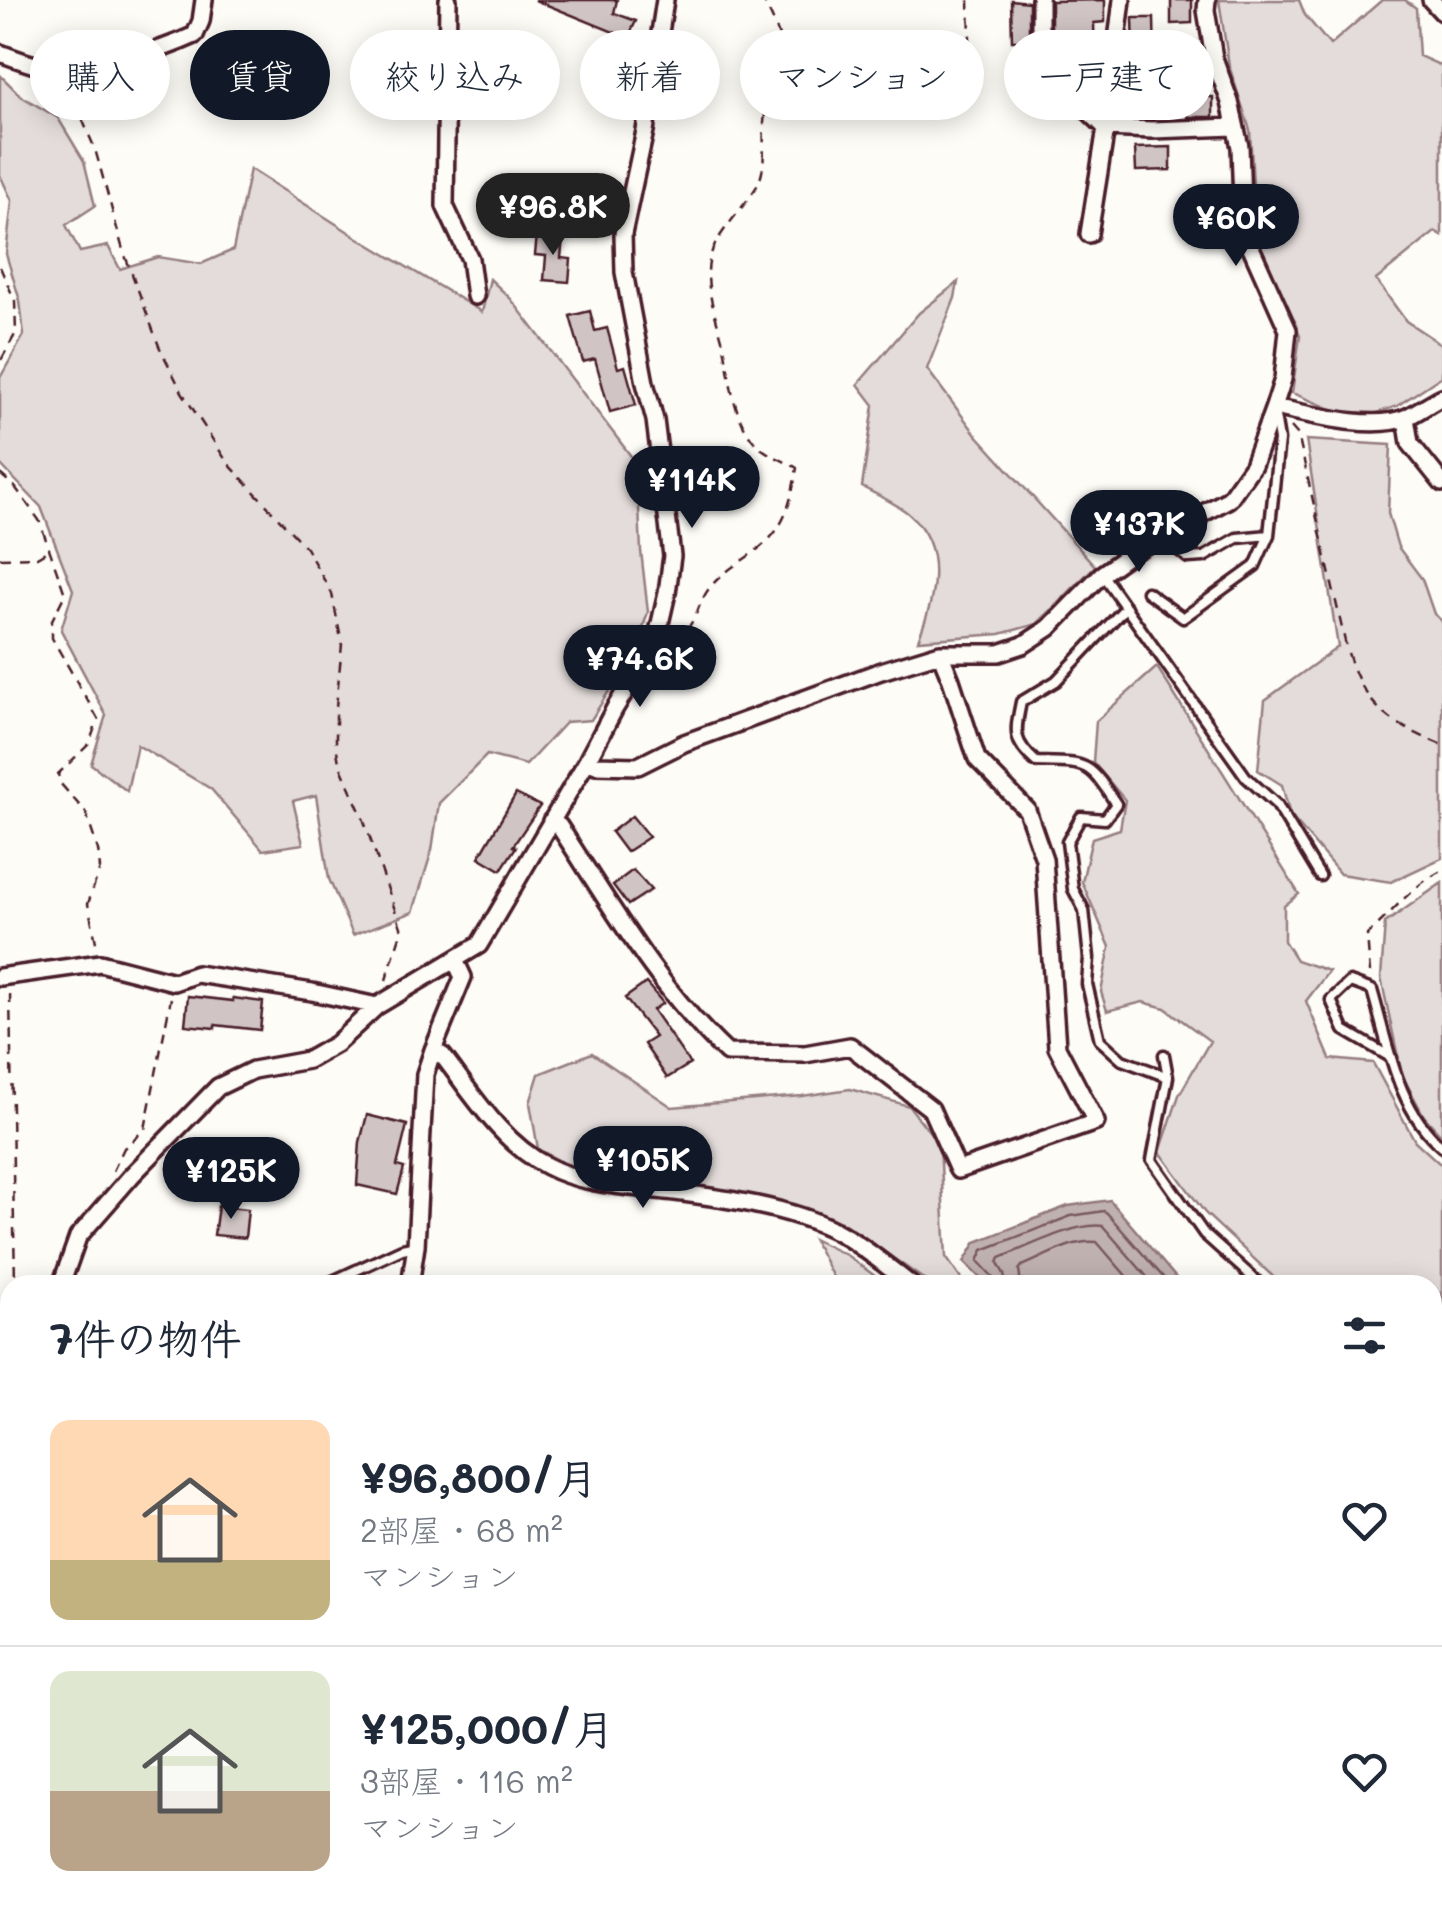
<!DOCTYPE html>
<html lang="ja">
<head>
<meta charset="utf-8">
<style>
	:root { --surface:#fff; --page:#f6f6f7; --text:#1f2937; --muted:#747a83; --line:#e0e1e3; --accent:#111827 }
	body { margin:0; font-family:Mali,"Klee One",sans-serif; background:var(--page); color:var(--text); height:100vh; display:flex; flex-direction:column; font-size:38px; white-space:nowrap }
	* { box-sizing:border-box; margin:0 }
	p { font-size:32px; color:var(--muted) }
	.icon { flex:none; width:55px; height:55px; fill:none; stroke:currentColor; stroke-width:2; stroke-linecap:round; stroke-linejoin:round }
	.map { position:relative; flex:1; overflow:hidden }
	.sheet { position:absolute; left:0px; top:1275px; width:1442px; height:642px; display:flex; flex-direction:column; background:var(--surface); border-radius:30px 30px 0 0; box-shadow:0 5px 25px #0003 }
	.sheet>* { flex:none }
	.guide { position:absolute; left:30px; top:30px; width:1382px; height:90px; display:flex; gap:20px }
	.price { position:absolute; translate:-50% -85px; padding:0 22px; border-radius:35px; background:var(--accent); color:#fff; font-size:32px; line-height:65px; filter:drop-shadow(0 2px 5px #0008) }
	.price::after { content:''; position:absolute; left:50%; top:60px; width:30px; height:22px; margin-left:-15px; background:inherit; clip-path:polygon(0 0,100% 0,50% 100%) }
	.price.active { background:#222; color:#fff }
	ul { padding:0; list-style:none }
	li { display:flex; align-items:center; gap:30px; height:250px; padding:0 50px }
	li+li { border-top:2px solid var(--line) }
	li span { display:grid; place-items:center; flex:none; width:280px; height:200px; border-radius:20px; color:#555 }
	li>.icon { margin-inline-start:auto }
	span .icon { width:120px; height:120px; fill:#fffc; stroke-width:1 }
	li b { font-size:42px }
	h2 { display:flex; justify-content:space-between; align-items:center; height:120px; padding:0 50px; font-size:42px }
	.chip { padding:0 35px; border-radius:45px; background:var(--surface); box-shadow:0 5px 25px #0003; font-size:35px; line-height:90px }
	.chip.active { background:var(--accent); color:#fff }
	.map>svg:first-child { display:block }
	.green { fill:#e3dcda; stroke:#967e82; stroke-width:2.5 }
	.water { fill:#c0b1b1; stroke:#91777b; stroke-width:2.5 }
	.lines { fill:none; stroke-linecap:round; stroke-linejoin:round }
	.shore { stroke:#795961; stroke-width:2.5 }
	.building { fill:#d0c5c4; stroke:#4a1f2b; stroke-width:2.5 }
	.lane-casing { stroke:#4a1f2b; stroke-width:15 }
	.street-casing { stroke:#4a1f2b; stroke-width:22 }
	.path { stroke:#4a1f2b; stroke-width:2.5; stroke-dasharray:10 8; stroke-linecap:butt }
	.lane { stroke:#fdfcf7; stroke-width:8 }
	.street { stroke:#fdfcf7; stroke-width:15 }
</style>
</head>
<body>
<div class="map">
<svg width="1442" height="1916" viewBox="0 0 1442 1916">
	<rect width="100%" height="100%" fill="#fdfcf7"/>
	<filter id="ink" filterUnits="userSpaceOnUse"><feTurbulence type="fractalNoise" baseFrequency=".01" numOctaves="2"/><feDisplacementMap in="SourceGraphic" scale="20" xChannelSelector="R" yChannelSelector="G"/><feConvolveMatrix kernelMatrix="1 2 1 2 8 2 1 2 1" color-interpolation-filters="sRGB"/></filter>
	<g filter="url(#ink)">
		<path class="green" d="M1219,0H1299L1305,15L1330,45L1382,0H1405L1416,8L1419,56L1442,66V236L1435,232L1376,280L1406,321L1442,345V376L1397,406L1358,420L1292,393L1300,336L1256,239L1250,130L1229,66Z
			M0,75L21,96L58,118L84,161L95,206L66,225L80,252L108,246L120,269L158,257L201,264L233,250L250,169L355,236L482,312L490,279L511,299L637,464L641,551L648,612L637,646L591,720L566,722L526,765L487,755L439,803L432,850L413,912L353,935L329,879L316,795L293,801L303,844L263,850L211,789L137,745L127,791L91,764L106,715L61,630L73,590L41,507L0,464V378L24,335L20,301L6,254L12,201L0,175Z
			M958,282L955,298L927,369L975,433L1095,566L1037,624L1000,634L918,640C935,599 947,548 910,515C897,503 877,495 862,487L874,405L858,384L919,313Z
			M1306,440L1391,445L1388,513L1398,547L1422,579L1434,614L1442,621V858L1391,882L1340,874L1290,815L1282,785L1258,770L1265,700L1338,647Z
			M1157,667L1299,894L1284,906V941L1296,960L1329,971L1306,1001L1330,1059L1373,1063L1415,1141L1439,1163L1442,1164V1325L1433,1327L1432,1285H1282L1205,1213L1160,1152L1179,1095L1210,1041L1165,1008L1143,1002L1107,1011L1101,992L1110,947L1082,882L1092,838L1120,829L1125,800L1093,762L1096,721Z
			M1442,883V1136L1424,1116L1402,1075L1381,978L1385,923Z
			M592,1053L672,1107L802,1096L850,1089L909,1106L940,1145L946,1257L965,1285H932L843,1223L790,1205L604,1175L568,1165L538,1149L530,1103L539,1074Z
			M813,1239L848,1256L887,1285H837Z
			M1433,1799L1442,1805V1916H665L655,1908H1432Z
			M518,1908H599L581,1916H515Z"/>
		<path class="water" d="M1110,1200L1182,1285H987L964,1262L976,1242L1068,1206Z"/>
		<g class="lines">
			<path class="shore" d="M993,1285L992,1276L978,1261L983,1250L1071,1216L1104,1211L1107,1213L1170,1285
				M1006,1285L1004,1274L998,1263L1000,1258C1028,1247 1075,1222 1103,1226L1154,1285
				M1021,1285L1019,1270L1022,1266C1045,1257 1072,1239 1097,1242L1134,1285"/>
		</g>
		<path class="building" d="M535,0H617L614,13L636,21L628,38Z
			M1011,0L1029,2V41H1012Z
			M1105,0V22L1094,23L1095,65H1074V55L1051,56V1Z
			M1171,0H1192V23L1171,24Z
			M1133,18H1154L1155,61L1185,60V84L1131,85L1130,51H1134Z
			M1142,95L1143,118L1122,117L1121,96Z
			M1188,97H1213V117H1188Z
			M1171,147V170L1136,171L1135,148Z
			M537,234L563,237L561,258L571,259L569,282L544,280L546,256L535,255Z
			M590,311L595,331L607,328L618,368L625,366L636,405L610,412L595,359L583,362L570,316Z
			M516,794L540,806L513,846L516,847L501,870L479,857Z
			M632,816L649,837L626,852L611,832Z
			M633,870L651,890L628,905L613,885Z
			M646,983L663,1003L653,1010L690,1064L667,1078L644,1044L655,1037L625,998Z
			M188,996L233,1001V998L263,1002L260,1030L215,1025V1028L185,1025Z
			M367,1115L407,1125L397,1166L404,1168L397,1194L357,1185L360,1142Z
			M218,1206L248,1209L245,1238L214,1235Z"/>
		<g class="lines">
			<defs>
				<path id="lane" d="M1168,534L1176,548L1188,558L1204,557L1237,538L1269,535
					M1102,574L1246,777L1277,805L1320,876
					M1147,592L1183,618L1255,566L1269,535L1279,440L1275,416
					M1126,607L1056,681L1021,702C1015,732 1012,741 1036,762C1087,763 1088,760 1116,804L1105,819L1081,817L1067,842L1073,889L1084,910L1089,958L1087,984L1100,1040L1122,1060L1168,1077L1164,1055
					M1392,1058L1344,1030L1331,1000L1350,982L1372,990C1388,1044 1397,1109 1442,1147
					M1168,1077L1152,1160L1204,1234L1261,1285
					M324,1285L402,1249L416,1246
					M1432,1350L1442,1348"/>
				<path id="street" d="M448,0L445,206L470,259L475,296
					M1040,0V65L1106,128L1152,130L1235,127
					M1431,0L1442,12
					M0,53C19,60 42,69 62,70C99,71 162,50 195,35L201,21L204,0
					M1089,234L1106,128L1122,0
					M1274,407C1309,414 1374,432 1407,417C1419,411 1430,403 1442,397
					M1406,418L1410,443L1442,483
					M587,761L596,765L638,766L684,743L881,671L940,653H999L1023,645L1049,628L1102,574L1133,552L1229,499L1253,465L1274,407L1283,379L1288,330L1249,243L1242,202L1240,147L1230,102L1214,58L1206,10L1207,0
					M551,821L559,826C610,904 658,989 727,1053L805,1054L850,1046L931,1109L958,1170L1096,1122L1057,1047L1044,859L1027,810L977,759L951,680L940,653
					M0,977L100,963L174,982L197,974L312,992L377,1006
					M433,1050L443,1056C473,1095 502,1143 547,1166C583,1185 626,1186 666,1191C721,1198 787,1206 836,1231C862,1245 888,1267 911,1285
					M61,1285L78,1237L132,1175L218,1087L253,1070L308,1060L336,1044L377,1006L479,945L587,761L615,708L656,641L667,593L672,556L655,420L645,383L624,272L623,234L645,131L665,0
					M410,1285L416,1246L425,1074L433,1050L463,977L455,960
					M0,1394L10,1372
					M1432,1780L1442,1786
					M205,1916L207,1908
					M382,1916L383,1908"/>
			</defs>
			<use href="#lane" class="lane-casing"/>
			<use href="#street" class="street-casing"/>
			<path class="path" d="M785,63L953,70L970,40L969,0
				M68,86L95,149L123,250L159,346L182,392L227,462L306,548L332,594L342,644L336,707V744L339,763L363,818L402,930L386,980
				M0,267L15,301L16,333L0,362
				M1291,427L1298,435L1346,646C1363,706 1387,722 1442,745
				M0,474L15,487L39,520L65,594L52,620V638L98,719L89,744L58,774L60,783L86,813L98,850L100,868L88,904L97,947
				M0,558L37,557L47,551
				M672,640C696,629 695,609 708,590C727,564 761,555 778,528C790,510 793,488 797,468C782,459 763,454 752,439C732,412 731,382 725,352C719,321 701,285 711,254C718,232 746,206 758,184C768,164 761,137 765,115C767,105 774,97 778,87C790,55 778,29 763,0
				M1370,973L1367,935C1391,914 1413,884 1442,871
				M10,994L15,1285
				M113,1171L124,1148L145,1129L171,998
				M0,1834L10,1851
				M19,1916L21,1908"/>
			<use href="#lane" class="lane"/>
			<use href="#street" class="street"/>
		</g>
	</g>
</svg>
<b class="price active" style="left:553px;top:258px">¥96.8K</b>
<b class="price" style="left:1236px;top:269px">¥60K</b>
<b class="price" style="left:692px;top:531px">¥114K</b>
<b class="price" style="left:1139px;top:575px">¥137K</b>
<b class="price" style="left:640px;top:710px">¥74.6K</b>
<b class="price" style="left:643px;top:1211px">¥105K</b>
<b class="price" style="left:231px;top:1222px">¥125K</b>
<div class="guide">
<a class="chip">購入</a>
<a class="chip active">賃貸</a>
<a class="chip">絞り込み</a>
<a class="chip">新着</a>
<a class="chip">マンション</a>
<a class="chip">一戸建て</a>
</div>
<section class="sheet">
<h2>7件の物件<svg class="icon" aria-label="filters" viewBox="0 0 24 24"><path d="M4 7h16M4 17h16"/><circle cx="9" cy="7" r="2"/><circle cx="15" cy="17" r="2"/></svg></h2>
<ul>
<li><span style="background:linear-gradient(#ffd9b3 70%,#c2b280 0)"><svg class="icon" aria-label="home" viewBox="0 0 24 24"><path d="M3 11l9-7 9 7M6 9v11h12V9"/></svg></span><div><b>¥96,800/月</b><p>2部屋 · 68 m²</p><p>マンション</p></div><svg class="icon" aria-label="heart" viewBox="0 0 24 24"><path d="M12 20l-8-8c-3-5 5-10 8-4 3-6 11-1 8 4z"/></svg></li>
<li><span style="background:linear-gradient(#dfe7d0 60%,#b9a48a 0)"><svg class="icon" aria-label="home" viewBox="0 0 24 24"><path d="M3 11l9-7 9 7M6 9v11h12V9"/></svg></span><div><b>¥125,000/月</b><p>3部屋 · 116 m²</p><p>マンション</p></div><svg class="icon" aria-label="heart" viewBox="0 0 24 24"><path d="M12 20l-8-8c-3-5 5-10 8-4 3-6 11-1 8 4z"/></svg></li>
</ul>
</section>
</div>
</body>
</html>
